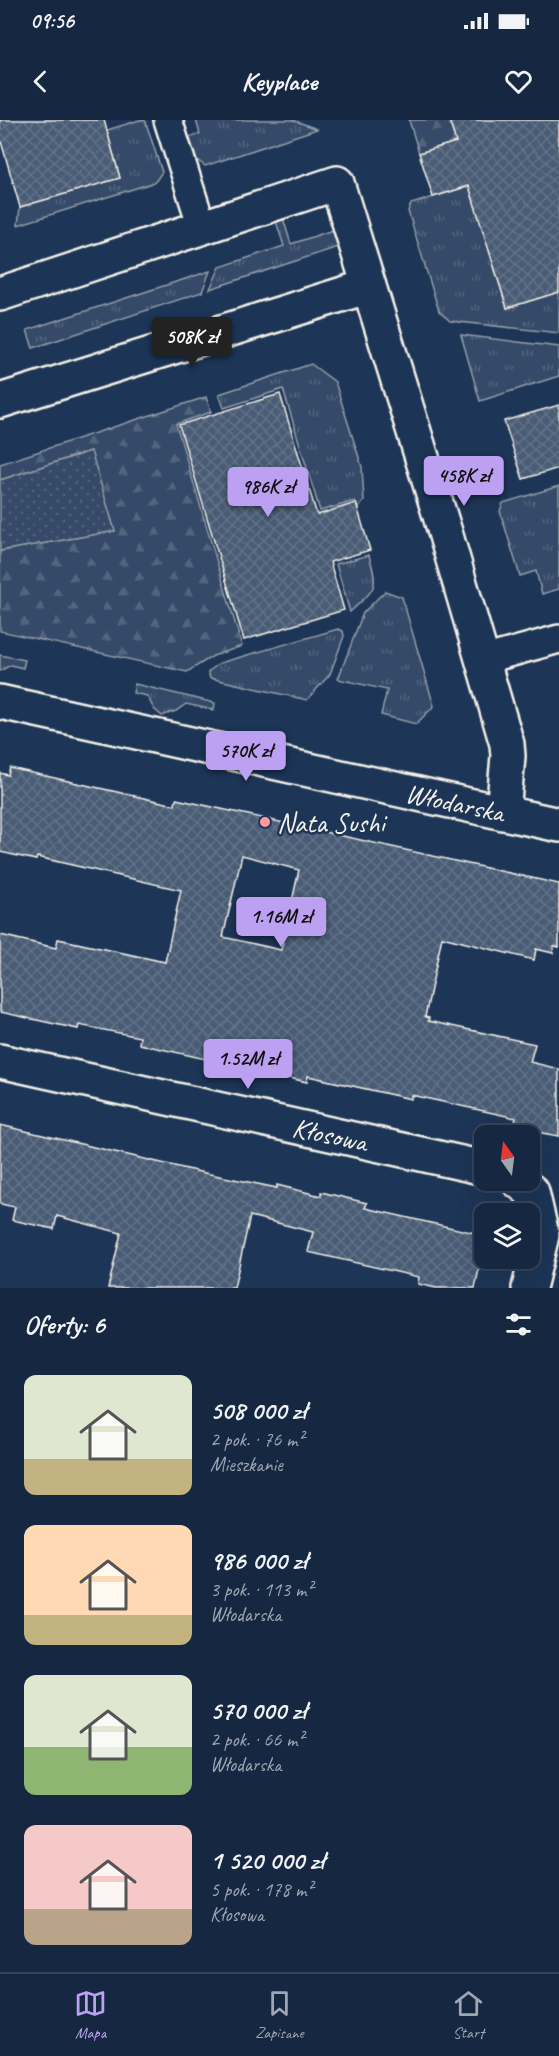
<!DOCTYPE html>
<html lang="pl">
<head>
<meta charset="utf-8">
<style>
	:root { --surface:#162841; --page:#23344c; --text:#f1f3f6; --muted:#9ea6b1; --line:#35445a; --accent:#bca0f2 }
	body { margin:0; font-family:Caveat,sans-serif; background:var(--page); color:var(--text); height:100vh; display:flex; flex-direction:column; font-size:22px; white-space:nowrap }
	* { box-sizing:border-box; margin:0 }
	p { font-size:20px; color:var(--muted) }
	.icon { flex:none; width:33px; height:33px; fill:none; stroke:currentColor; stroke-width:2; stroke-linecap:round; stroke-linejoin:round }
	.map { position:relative; height:1168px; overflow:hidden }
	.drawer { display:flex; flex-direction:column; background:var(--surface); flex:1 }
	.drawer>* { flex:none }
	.needle { width:39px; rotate:346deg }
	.controls { position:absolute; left:474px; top:1005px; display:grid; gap:12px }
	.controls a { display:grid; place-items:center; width:66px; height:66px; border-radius:12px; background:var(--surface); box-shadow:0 6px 24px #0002,0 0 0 2px var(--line); font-size:30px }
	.price { position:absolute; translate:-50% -51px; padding:0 14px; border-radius:6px; background:var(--accent); color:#111; font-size:20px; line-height:39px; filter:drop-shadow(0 2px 3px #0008) }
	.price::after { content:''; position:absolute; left:50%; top:36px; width:18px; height:14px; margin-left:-9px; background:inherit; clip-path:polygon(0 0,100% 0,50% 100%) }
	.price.current { background:#222; color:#fff }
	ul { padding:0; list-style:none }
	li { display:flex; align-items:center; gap:18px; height:150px; padding:0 24px }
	li span { display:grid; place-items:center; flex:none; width:168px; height:120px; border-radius:12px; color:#555 }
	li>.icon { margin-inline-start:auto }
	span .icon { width:72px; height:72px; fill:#fffc; stroke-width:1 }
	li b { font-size:26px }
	h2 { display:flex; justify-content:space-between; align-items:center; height:72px; padding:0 24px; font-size:26px }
	.status { display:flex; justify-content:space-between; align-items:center; height:42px; padding:0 30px; background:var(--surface); direction:ltr }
	.status svg { height:16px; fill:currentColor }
	header { display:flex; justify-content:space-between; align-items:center; height:78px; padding:0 24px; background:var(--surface); font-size:27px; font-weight:600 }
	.tabs { display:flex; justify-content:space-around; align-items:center; height:84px; border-top:2px solid var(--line); background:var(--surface); font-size:16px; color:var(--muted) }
	.tabs a { display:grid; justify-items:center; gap:3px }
	.tabs .current { color:var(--accent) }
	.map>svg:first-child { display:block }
	.grass { fill:url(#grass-tufts); stroke:#949ea8; stroke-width:1.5 }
	.forest { fill:url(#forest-firs); stroke:#949ea8; stroke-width:1.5 }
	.park { fill:url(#park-dots); stroke:#949ea8; stroke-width:1.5 }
	.building { fill:url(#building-cross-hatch); stroke:#f4f1e8; stroke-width:1.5; fill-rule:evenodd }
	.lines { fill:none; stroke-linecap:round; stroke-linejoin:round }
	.pedestrian-casing { stroke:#f4f1e8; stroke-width:32 }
	.minor-casing { stroke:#f4f1e8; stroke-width:38 }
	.pedestrian { stroke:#1d3557; stroke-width:27 }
	.minor { stroke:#1d3557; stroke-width:33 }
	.poi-dot { fill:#ff9aa2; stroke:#1d3557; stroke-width:2 }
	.labels { text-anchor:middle; stroke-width:5; stroke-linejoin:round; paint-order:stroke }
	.street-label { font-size:28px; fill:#f4f1e8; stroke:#1d3557 }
	.poi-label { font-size:28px; fill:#f4f1e8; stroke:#1d3557; text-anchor:start }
</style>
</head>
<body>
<div class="status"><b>09:56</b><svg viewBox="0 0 49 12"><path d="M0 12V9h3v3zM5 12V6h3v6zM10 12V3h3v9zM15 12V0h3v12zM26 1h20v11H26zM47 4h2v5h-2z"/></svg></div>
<header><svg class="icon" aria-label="back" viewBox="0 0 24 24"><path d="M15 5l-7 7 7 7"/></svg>Keyplace<svg class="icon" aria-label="heart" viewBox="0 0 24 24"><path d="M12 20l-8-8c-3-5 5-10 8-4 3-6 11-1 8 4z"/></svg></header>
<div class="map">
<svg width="559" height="1168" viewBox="0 0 559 1168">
	<defs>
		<pattern id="grass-tufts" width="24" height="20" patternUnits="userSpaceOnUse" patternTransform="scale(1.5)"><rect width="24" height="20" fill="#354a67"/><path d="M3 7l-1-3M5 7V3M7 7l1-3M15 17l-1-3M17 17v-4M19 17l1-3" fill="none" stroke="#53657d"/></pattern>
		<pattern id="forest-firs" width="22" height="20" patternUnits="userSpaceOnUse" patternTransform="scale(1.5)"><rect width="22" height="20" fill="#354a67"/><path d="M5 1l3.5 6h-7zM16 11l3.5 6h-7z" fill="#53657d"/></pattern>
		<pattern id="park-dots" width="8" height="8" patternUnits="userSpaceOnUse" patternTransform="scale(1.5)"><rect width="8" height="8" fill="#354a67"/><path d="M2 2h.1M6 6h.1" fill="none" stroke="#53657d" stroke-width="1.8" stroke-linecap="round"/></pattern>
		<pattern id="building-cross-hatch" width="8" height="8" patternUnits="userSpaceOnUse" patternTransform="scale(1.5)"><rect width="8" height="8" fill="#485b74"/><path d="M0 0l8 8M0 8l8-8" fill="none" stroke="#637388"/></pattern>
	</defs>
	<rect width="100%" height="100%" fill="#1d3557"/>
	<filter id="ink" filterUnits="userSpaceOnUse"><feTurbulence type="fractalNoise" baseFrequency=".0167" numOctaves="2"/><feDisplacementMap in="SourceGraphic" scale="12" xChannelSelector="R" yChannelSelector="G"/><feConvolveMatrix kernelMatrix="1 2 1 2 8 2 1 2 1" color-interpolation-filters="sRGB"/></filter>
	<g filter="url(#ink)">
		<path class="grass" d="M140,0H145L162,52L155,62L18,105L20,87L120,58L107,10Z
			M196,0H293L317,9L205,46L196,39L189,17L200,14Z
			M469,66L507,188L559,172V213L450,201L439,191L408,91L411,84Z
			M282,95L291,124L333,110L338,127L210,169L220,147L284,126L275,98Z
			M210,151L202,172L33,228L27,210Z
			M461,215L559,227V256L480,281Z
			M311,244L335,262L362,347L364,381L358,389L355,381L320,391L283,269L224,288L219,274Z
			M559,366V469L542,474L536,451L520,456L500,391L503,383Z
			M369,435C379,470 376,467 350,492L336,444Z
			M385,471L402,477L434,586L416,604L381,595L387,570L338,559L363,493Z
			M338,509L343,511L344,516L330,554L307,580L210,558L208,552L220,543Z
			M0,535L25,540L23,548L11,545L0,551Z
			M135,564L215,583L214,590L186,584L176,591L162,596L154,589L147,576L133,573Z"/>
		<path class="forest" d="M409,0H449L456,22L419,33Z
			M206,277L211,292L176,304L242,526L213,536L187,552L0,511V431L115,411L90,331L0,360V344Z"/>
		<path class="park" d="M91,331L115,411L0,431V360Z"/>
		<path class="building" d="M0,0H104L120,58L20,87L0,18Z
			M449,0H559V172L507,188L469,66L433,77L419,33L456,22Z
			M280,274L317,395L356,383L370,430L330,442L344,490L244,520L179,305Z
			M559,285V348L523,359L504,301Z
			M10,648L175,685L176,679L559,764V827L554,826L553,833L536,829L534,840L442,817L425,897L429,898L428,901L535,924L530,942L559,949V1016L514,1008L516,998L411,975V979L308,956L307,962L139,924L140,917L79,905L78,909L0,892V815L56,828L58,819L165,842L181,770L37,737L36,740L0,732V653L8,655ZM242,735L299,750L281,830L223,817Z
			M0,1005L200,1052L277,1068V1065L321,1076V1072L367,1083L365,1088L484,1115V1126L475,1168H436L418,1164L419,1157L308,1132L313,1112L250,1096L234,1168H108L121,1113L57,1096L54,1109L12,1100L15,1087L0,1084Z"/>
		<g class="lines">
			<defs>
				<path id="pedestrian" d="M168,0L202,107
					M483,540L559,519"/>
				<path id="minor" d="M0,174L337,63L445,412L507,624L508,636L503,693
					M0,281L369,166
					M0,582L559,705
					M0,941L484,1048
					M517,1060L532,1072L542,1115L529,1168"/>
			</defs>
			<use href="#pedestrian" class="pedestrian-casing"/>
			<use href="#minor" class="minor-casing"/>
			<use href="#pedestrian" class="pedestrian"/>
			<use href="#minor" class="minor"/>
		</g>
	</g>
	<circle class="poi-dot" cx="265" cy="702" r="6"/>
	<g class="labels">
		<g class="street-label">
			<text transform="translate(455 682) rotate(12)" y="10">Włodarska</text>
			<text transform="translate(330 1014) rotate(12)" y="10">Kłosowa</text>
		</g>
		<g class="poi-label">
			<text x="277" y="712">Nata Sushi</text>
		</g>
	</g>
</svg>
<div class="controls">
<a><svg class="needle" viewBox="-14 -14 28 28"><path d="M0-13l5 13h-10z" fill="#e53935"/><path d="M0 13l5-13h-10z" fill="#9ea6b1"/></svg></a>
<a><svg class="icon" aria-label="layers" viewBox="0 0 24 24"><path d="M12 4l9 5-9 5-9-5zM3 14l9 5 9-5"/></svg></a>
</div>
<b class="price current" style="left:192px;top:248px">508K zł</b>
<b class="price" style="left:464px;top:387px">458K zł</b>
<b class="price" style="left:268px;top:398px">986K zł</b>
<b class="price" style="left:246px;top:662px">570K zł</b>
<b class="price" style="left:281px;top:828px">1.16M zł</b>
<b class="price" style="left:248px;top:970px">1.52M zł</b>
</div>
<section class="drawer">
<h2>Oferty: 6<svg class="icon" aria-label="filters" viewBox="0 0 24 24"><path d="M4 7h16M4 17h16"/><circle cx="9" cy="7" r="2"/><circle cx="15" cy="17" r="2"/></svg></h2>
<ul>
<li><span style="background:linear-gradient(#dfe7d0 70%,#c2b280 0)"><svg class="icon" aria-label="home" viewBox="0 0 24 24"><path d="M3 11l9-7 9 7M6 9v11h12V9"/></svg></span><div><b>508 000 zł</b><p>2 pok. · 76 m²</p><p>Mieszkanie</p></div></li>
<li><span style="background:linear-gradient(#ffd9b3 75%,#c2b280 0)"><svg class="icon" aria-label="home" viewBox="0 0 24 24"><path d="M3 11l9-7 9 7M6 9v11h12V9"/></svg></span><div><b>986 000 zł</b><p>3 pok. · 113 m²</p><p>Włodarska</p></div></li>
<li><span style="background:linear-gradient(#dfe7d0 60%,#8fb573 0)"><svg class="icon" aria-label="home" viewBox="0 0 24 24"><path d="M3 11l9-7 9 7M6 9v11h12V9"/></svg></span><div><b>570 000 zł</b><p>2 pok. · 66 m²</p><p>Włodarska</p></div></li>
<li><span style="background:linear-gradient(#f6c9c9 70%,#b9a48a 0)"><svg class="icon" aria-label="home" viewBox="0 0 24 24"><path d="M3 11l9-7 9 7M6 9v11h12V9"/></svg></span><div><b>1 520 000 zł</b><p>5 pok. · 178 m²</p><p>Kłosowa</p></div></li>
</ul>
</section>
<nav class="tabs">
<a class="current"><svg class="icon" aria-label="map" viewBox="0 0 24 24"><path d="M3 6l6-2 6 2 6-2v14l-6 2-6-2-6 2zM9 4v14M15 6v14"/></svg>Mapa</a>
<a><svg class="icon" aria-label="saved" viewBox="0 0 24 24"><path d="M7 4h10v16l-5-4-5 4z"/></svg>Zapisane</a>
<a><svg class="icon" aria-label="home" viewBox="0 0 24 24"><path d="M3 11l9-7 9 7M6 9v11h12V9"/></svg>Start</a>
</nav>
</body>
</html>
